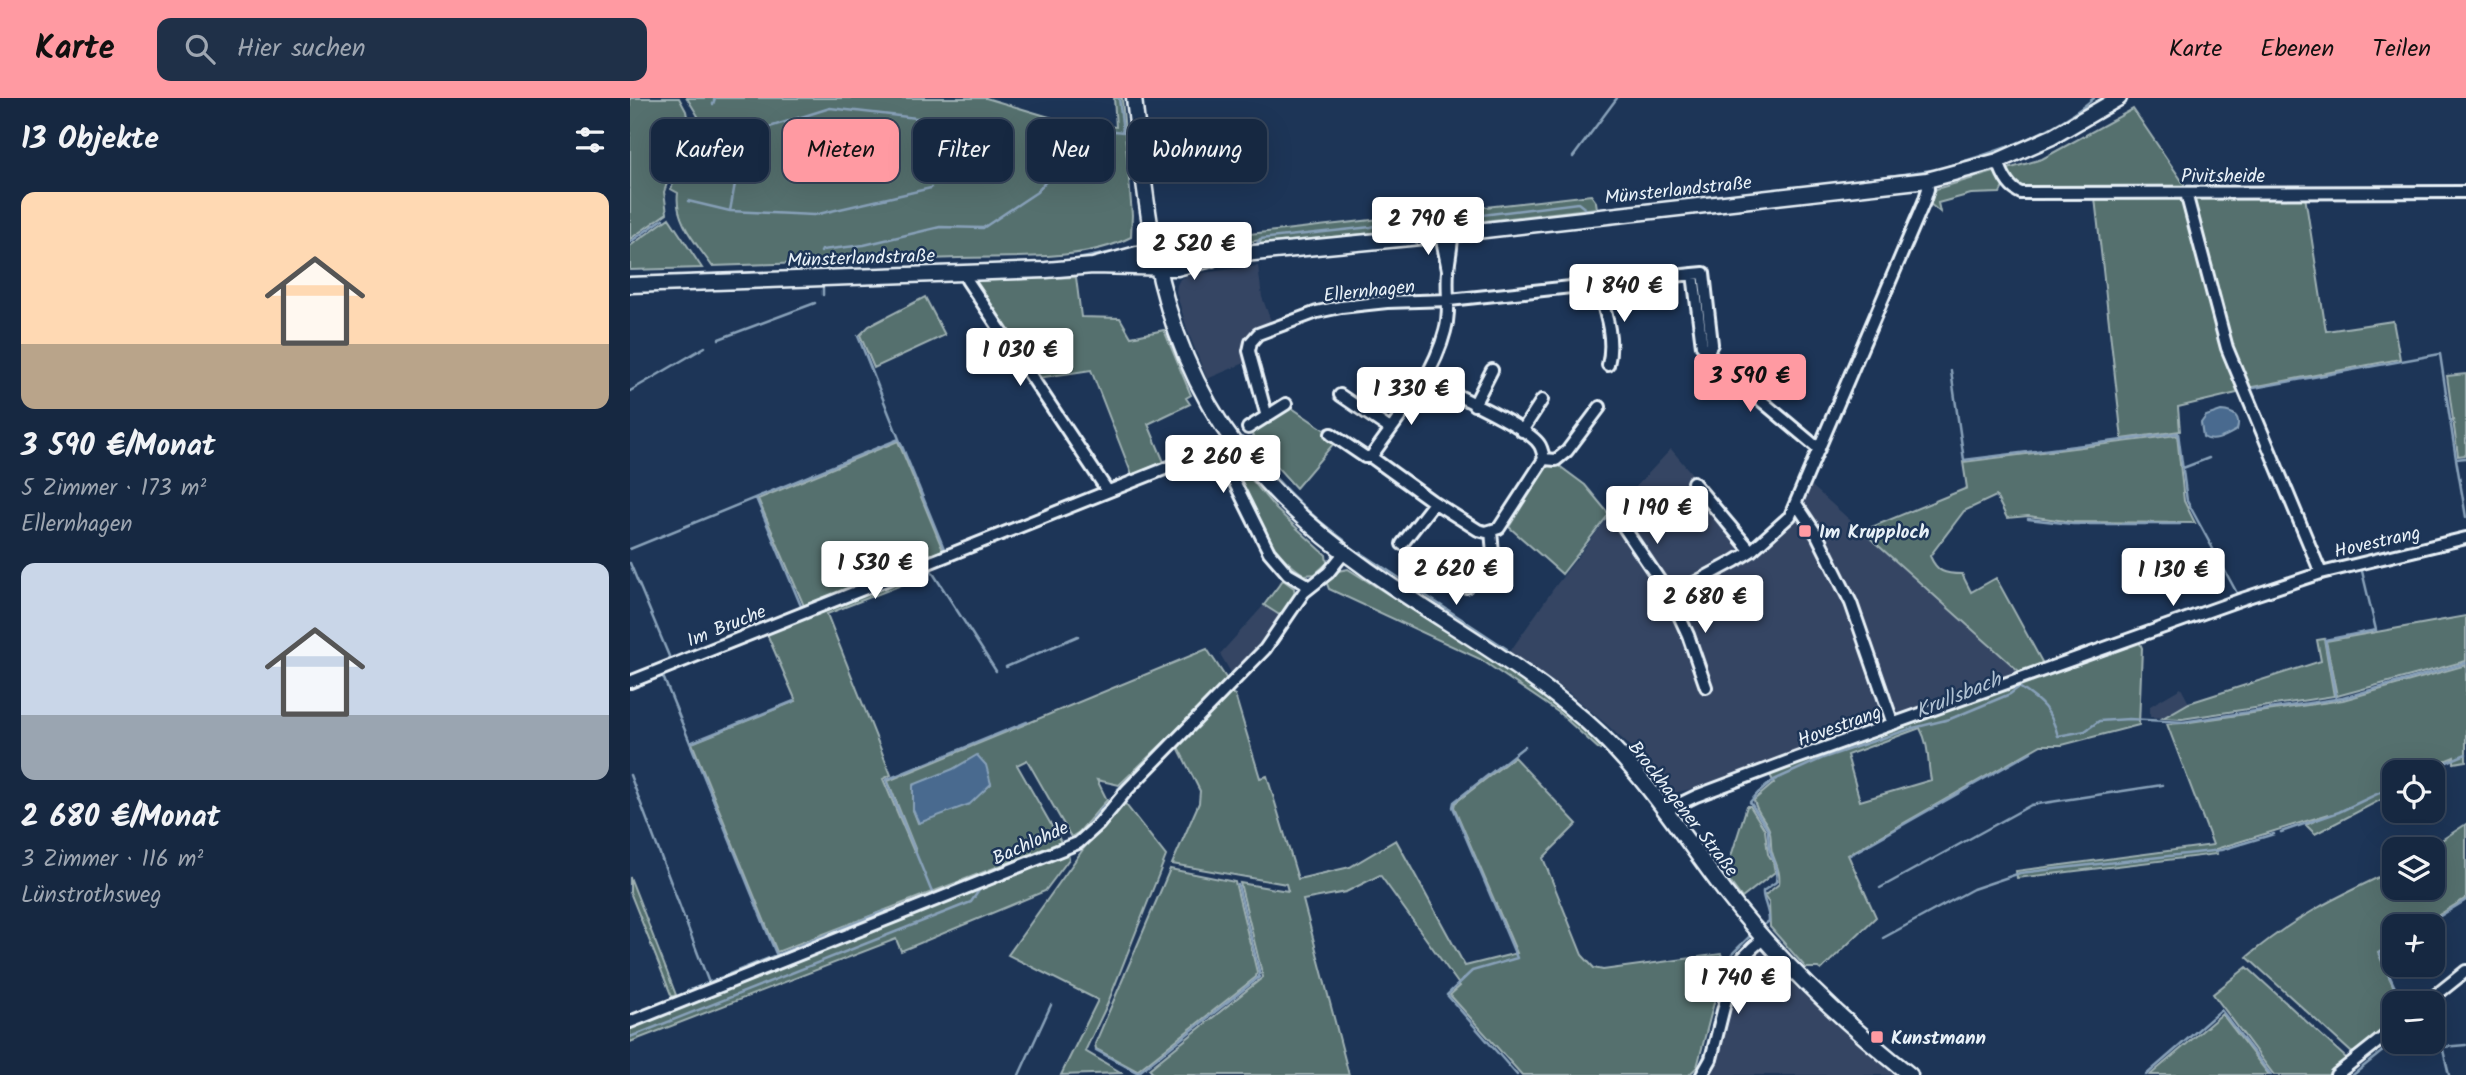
<!DOCTYPE html>
<html lang="de">
<head>
<meta charset="utf-8">
<style>
	:root { --surface:#162841; --page:#1f3048; --text:#f1f3f6; --muted:#9ea6b1; --line:#35445a; --accent:#ff9aa2 }
	body { margin:0; font-family:Kalam,sans-serif; background:var(--page); color:var(--text); height:100vh; display:flex; flex-direction:column; font-size:26px; white-space:nowrap }
	* { box-sizing:border-box; margin:0 }
	p { font-size:23px; color:var(--muted) }
	.icon { flex:none; width:38px; height:38px; fill:none; stroke:currentColor; stroke-width:2; stroke-linecap:round; stroke-linejoin:round }
	.map { position:relative; flex:1; overflow:hidden }
	.panel { display:flex; flex-direction:column; background:var(--surface); width:630px }
	.panel>* { flex:none }
	.banner { position:absolute; left:21px; top:21px; width:665px; height:63px; display:flex; gap:14px }
	.controls { position:absolute; left:1752px; top:662px; display:grid; gap:14px }
	.controls a { display:grid; place-items:center; width:63px; height:63px; border-radius:14px; background:var(--surface); box-shadow:0 7px 28px #0002,0 0 0 2px var(--line); font-size:35px }
	.price { position:absolute; translate:-50% -60px; padding:0 16px; border-radius:7px; background:#fff; color:#222; font-size:23px; line-height:46px; filter:drop-shadow(0 2px 4px #0008) }
	.price::after { content:''; position:absolute; left:50%; top:42px; width:21px; height:16px; margin-left:-10px; background:inherit; clip-path:polygon(0 0,100% 0,50% 100%) }
	.price.selected { background:var(--accent); color:#111 }
	ul { padding:0; list-style:none }
	li { display:grid; align-content:center; gap:14px; height:371px; padding:0 21px }
	li span { display:grid; place-items:center; height:217px; border-radius:14px; color:#555 }
	li>.icon { margin-inline-start:auto }
	span .icon { width:126px; height:126px; fill:#fffc; stroke-width:1 }
	li b { font-size:30px }
	h2 { display:flex; justify-content:space-between; align-items:center; height:84px; padding:0 21px; font-size:30px }
	.chip { padding:0 24px; border-radius:14px; background:var(--surface); box-shadow:0 7px 28px #0002,0 0 0 2px var(--line); font-size:24px; line-height:63px }
	.chip.selected { background:var(--accent); color:#111 }
	header { display:flex; align-items:center; gap:42px; box-sizing:border-box; height:98px; padding:0 35px; background:var(--accent); color:#111 }
	header strong { font-size:33px }
	nav { display:flex; gap:38px; margin-inline-start:auto; font-size:24px }
	.search { width:490px; height:63px; background:var(--page); display:flex; align-items:center; gap:18px; box-sizing:border-box; padding:0 24px; border-radius:14px; color:var(--muted); font-size:26px }
	main { display:flex; flex:1; min-height:0 }
	.map>svg:first-child { display:block }
	.built { fill:#344563 }
	.green { fill:#54706e; stroke:#9eb0b3; stroke-width:2; fill-rule:evenodd }
	.water { fill:#486b8f; stroke:#88a1b9; stroke-width:2 }
	.lines { fill:none; stroke-linecap:round; stroke-linejoin:round }
	.stream { stroke:#88a1b9; stroke-width:2.5 }
	.minor-casing { stroke:#e8f1f8; stroke-width:16 }
	.major-casing { stroke:#e8f1f8; stroke-width:19 }
	.minor { stroke:#1d3557; stroke-width:10 }
	.major { stroke:#1d3557; stroke-width:14 }
	.poi-dot { fill:#ff9aa2; stroke:#1d3557; stroke-width:2.5 }
	.labels { text-anchor:middle; stroke-width:5; stroke-linejoin:round; paint-order:stroke }
	.street-label { font-size:19px; fill:#e8f1f8; stroke:#1d3557 }
	.poi-label { font-size:19px; font-weight:bold; fill:#e8f1f8; stroke:#1d3557; text-anchor:start }
	.water-label { font-size:21px; font-style:italic; fill:#b0c2d3; stroke:#1d3557 }
</style>
</head>
<body>
<header>
<strong>Karte</strong>
<div class="search"><svg class="icon" aria-label="search" viewBox="0 0 24 24"><circle cx="10" cy="10" r="6"/><path d="M15 15l6 6"/></svg>Hier suchen</div>
<nav><a>Karte</a><a>Ebenen</a><a>Teilen</a></nav>
</header>
<main>
<section class="panel">
<h2>13 Objekte<svg class="icon" aria-label="filters" viewBox="0 0 24 24"><path d="M4 7h16M4 17h16"/><circle cx="9" cy="7" r="2"/><circle cx="15" cy="17" r="2"/></svg></h2>
<ul>
<li><span style="background:linear-gradient(#ffd9b3 70%,#b9a48a 0)"><svg class="icon" aria-label="home" viewBox="0 0 24 24"><path d="M3 11l9-7 9 7M6 9v11h12V9"/></svg></span><div><b>3 590 €/Monat</b><p>5 Zimmer · 173 m²</p><p>Ellernhagen</p></div></li>
<li><span style="background:linear-gradient(#c9d6e8 70%,#9aa5b1 0)"><svg class="icon" aria-label="home" viewBox="0 0 24 24"><path d="M3 11l9-7 9 7M6 9v11h12V9"/></svg></span><div><b>2 680 €/Monat</b><p>3 Zimmer · 116 m²</p><p>Lünstrothsweg</p></div></li>
</ul>
</section>
<div class="map">
<svg width="1836" height="977" viewBox="0 0 1836 977">
	<rect width="100%" height="100%" fill="#1d3557"/>
	<filter id="ink" filterUnits="userSpaceOnUse"><feTurbulence type="fractalNoise" baseFrequency=".0143" numOctaves="2"/><feDisplacementMap in="SourceGraphic" scale="14" xChannelSelector="R" yChannelSelector="G"/><feConvolveMatrix kernelMatrix="1 2 1 2 8 2 1 2 1" color-interpolation-filters="sRGB"/></filter>
	<g filter="url(#ink)">
		<path class="built" d="M628,168L632,199L641,223L626,231L616,240L613,252L617,264L577,281L558,234L546,194L547,187L550,181L562,176Z
			M1041,351L1121,446L1147,424L1159,409L1173,380L1391,575L1066,690L1039,696L1003,651L977,627L938,594L879,555L924,490L980,417Z
			M634,507L651,518L632,548L603,578L590,556Z
			M1551,590L1559,605L1533,620L1520,619V608Z
			M1130,852L1172,895L1265,975L1263,977H1081L1107,880L1112,869L1122,856Z"/>
		<path class="green" d="M0,0H49L56,13L58,24L34,94L37,115L0,141Z
			M57,0H356L436,24L486,29L484,0H492L502,117L501,139C452,164 381,158 328,160C246,163 164,165 82,168C67,146 44,123 48,95L41,91L68,18Z
			M1503,11L1554,86V91L1392,92L1382,85L1378,71L1412,61Z
			M1364,74L1374,87L1370,95L1341,96L1308,105L1310,114L1300,106L1306,91Z
			M961,97L966,104L967,110L811,128L763,129L742,135L629,146L631,142L591,148L541,145Z
			M1562,98H1675L1696,233L1763,223L1770,261L1617,290L1601,250L1560,101Z
			M1550,99L1611,294L1548,309L1550,333L1492,341L1465,100Z
			M39,120L72,170L0,172V148Z
			M446,179L451,219L490,220L501,239L534,232L561,297L556,300L560,306L518,326L534,364L502,377L461,272L408,280L343,183Z
			M295,199L315,237L244,270L230,237L239,228Z
			M1836,276V357L1828,358L1817,278Z
			M662,310L696,333L695,336L705,344L666,390L638,359L637,355L620,333L656,311Z
			M1547,337L1554,403L1565,425L1443,424L1398,418L1377,420L1366,398L1334,413L1300,458C1307,474 1314,476 1332,476L1341,494L1366,480L1412,564L1409,570L1391,575L1232,433L1337,390L1333,364Z
			M268,343L313,452L174,508L128,401Z
			M593,347L646,411L696,457L697,465L685,476L675,477C635,453 618,402 598,361L589,349Z
			M924,364L955,387L979,416L932,476L879,429L917,368Z
			M718,471L894,582L932,610L973,649L970,652L928,614L850,561L699,491L696,483L708,473Z
			M290,475L292,479L197,516L261,677L253,681L284,754L286,753L258,683L577,551L598,583L489,687L467,682L477,702L449,734L441,739L397,662L387,667L431,744L147,854L62,645L166,603L137,536ZM347,658L361,686L351,695L288,725L283,712L323,671Z
			M653,482L664,490L665,498L651,518L634,507Z
			M1836,518V563L1707,598L1696,543Z
			M1694,541L1704,598L1552,621L1533,620L1559,605L1691,563L1687,542Z
			M1509,543L1512,550L1509,627L1432,647H1411L1218,757L1246,819L1191,872L1188,870H1176L1140,829L1139,805L1134,798L1149,786C1151,773 1145,765 1142,754C1140,747 1142,739 1139,731C1135,721 1126,714 1124,702L1144,685L1140,677L1174,663ZM1290,630C1300,649 1297,663 1301,682L1230,703L1217,657Z
			M1836,567V663L1824,665V659L1787,674H1764V695L1685,736L1676,727L1699,716L1586,751L1587,756L1387,780L1386,773L1583,747L1537,626L1553,625L1713,602Z
			M598,594L605,597L630,680L637,678L668,781L720,769L766,742L835,868L887,855L824,709L825,705L884,659L947,726L913,760L952,857L964,870L973,872L1091,856L1095,863L1067,969L1059,977H892L820,897L830,888L750,777L716,794L673,802L719,977H524L519,971L633,879L610,785L658,793L656,786L542,766L569,705L570,693L547,647Z
			M493,703L536,758L477,907L455,953L492,975L431,977L468,902L378,857L454,750Z
			M1117,708H1120L1135,732L1138,756L1143,764L1145,774L1112,800L1095,777Z
			M1836,726V800L1791,828H1764V845L1748,855L1771,905H1764V925L1727,955L1721,954L1617,859C1664,819 1708,798 1764,772V789H1802V751H1798Z
			M438,754L439,761L415,793L271,853L266,841L0,944V929Z
			M540,771L605,784L627,874L626,879L507,973L466,951L465,946Z
			M0,779L46,897L42,899L0,794Z
			M1617,869L1715,959L1716,965L1701,977H1644L1583,896Z
			M1592,916L1639,977H1520Z"/>
		<path class="water" d="M1591,313C1604,314 1611,318 1607,332C1596,338 1584,346 1573,339L1571,325L1576,318Z
			M347,657L356,667L361,686L340,706L289,725L283,712V687L323,671Z"/>
		<g class="lines">
			<path class="stream" d="M83,6L85,0
				M943,59L987,0
				M1318,68C1369,53 1423,36 1464,0
				M1231,82L1302,72
				M58,103L100,113L184,117L301,90
				M981,110L1217,84
				M100,113L114,37L200,10L295,21
				M1281,120L1290,100
				M0,144L33,121
				M561,148L592,149L627,146L630,141L741,129L761,123L812,122L948,105L957,112L967,111
				M191,154L192,152L234,147L310,129L353,130L407,94L431,65L442,28L493,34L489,0
				M392,166L438,163L502,150
				M88,176L263,171
				M0,179L75,177
				M193,190V197
				M0,195L84,191
				M228,238L269,341
				M89,241L185,205
				M1321,273L1334,362L1548,335L1557,403L1608,497
				M1618,291L1810,256L1826,361
				M0,293L75,249
				M612,339C641,378 674,413 714,442
				M1836,360L1826,361L1836,419
				M1553,370L1579,360
				M126,400L171,508
				M1398,421L1443,426H1550
				M0,451L269,341L315,453
				M730,454L877,551
				M0,465L41,563
				M1692,465L1696,468L1807,442
				M299,469L366,573
				M376,569L448,538
				M32,576L147,858
				M1706,601L1695,542L1746,532L1731,469
				M60,645L164,603
				M1793,674L1836,656
				M0,677L79,885
				M488,691L522,659
				M1651,734L1709,714L1764,688
				M434,745L452,735L474,707
				M1220,757L1401,654
				M1250,790L1401,707L1532,687
				M303,797L256,682L397,624
				M1134,827L1139,823C1139,811 1132,801 1133,793L1146,784L1147,772L1139,750L1138,732L1120,704L1128,695L1144,682L1193,660L1283,630L1320,621L1380,596L1389,589C1411,603 1421,612 1428,638L1455,633L1469,623L1499,621L1553,624L1713,600L1836,565
				M1794,828L1836,802
				M1253,840L1343,791L1390,775L1591,752L1644,736
				M1764,846L1749,855L1772,905
				M58,893L254,813H263L376,768
				M1802,927H1807L1819,977
				M0,939L341,804L350,791L436,756
				M1812,949L1836,947
				M466,952L508,975L629,879V873L608,787
				M389,977L421,907
				M887,977L817,897L842,873L887,860L823,709L824,704L895,648
				M1064,977C1079,962 1092,889 1099,864L1103,855L1119,839
				M1516,977L1591,912L1641,977
				M1723,977L1765,943"/>
			<defs>
				<path id="minor" d="M1368,63C1372,76 1378,90 1391,95L1836,94
					M1556,95L1597,250L1691,475
					M811,137L818,172
					M336,175L337,182L477,392
					M967,186C975,213 985,240 978,267
					M1078,253L1085,264L1189,351
					M710,297L760,331
					M844,307L862,272
					M637,319L619,253L621,244L628,236L687,214L711,209L757,204L819,202L1063,176L1072,248L1078,253L1082,246L1074,175L1063,176
					M618,330L656,306
					M892,333L912,302
					M701,336L735,359H741L802,403L848,432L856,434L869,430L914,361C913,356 912,350 909,346C897,328 817,293 794,281
					M741,359C768,320 803,280 815,233C821,213 816,193 818,173C819,160 822,150 822,136
					M914,361L926,362L937,353L970,309
					M1063,384L1121,453
					M1167,407L1187,437L1221,505L1263,626
					M985,416L1040,498L1058,537L1076,589
					M772,446L804,405
					M836,489L863,455L861,433
					M1040,498L1105,463L1121,453L1160,418L1294,104L1298,91L1297,82
					M0,584L577,354L589,358L594,363L639,454L658,476L679,488
					M1037,712L1066,698L1167,660L1612,501L1691,475L1836,440
					M1796,905L1836,873
					M0,924L448,745L469,726L497,692L635,551L674,494L698,475L714,455
					M1072,977L1081,961L1102,877C1109,862 1120,851 1133,841
					M1706,977L1764,931"/>
				<path id="major" d="M504,0C510,51 515,104 525,155C555,312 633,402 763,489C833,536 908,577 970,636C1019,684 1054,740 1095,794C1149,864 1211,922 1280,977
					M463,168L507,156L593,158L811,137L1297,82L1368,63L1422,39L1489,0
					M0,187L416,172L463,168L547,170L581,161"/>
			</defs>
			<use href="#minor" class="minor-casing"/>
			<use href="#major" class="major-casing"/>
			<use href="#minor" class="minor"/>
			<use href="#major" class="major"/>
		</g>
	</g>
	<g class="poi-dot">
		<rect x="1168" y="426" width="14" height="14" rx="3.5"/>
		<rect x="1240" y="932" width="14" height="14" rx="3.5"/>
	</g>
	<g class="labels">
		<g class="street-label">
			<text x="1593" y="84">Pivitsheide</text>
			<text transform="translate(1048 91) rotate(-6)" y="7">Münsterlandstraße</text>
			<text transform="translate(231 159) rotate(-2)" y="7">Münsterlandstraße</text>
			<text transform="translate(739 192) rotate(-6)" y="7">Ellernhagen</text>
			<text transform="translate(1747 443) rotate(-13)" y="7">Hovestrang</text>
			<text transform="translate(96 527) rotate(-22)" y="7">Im Bruche</text>
			<text transform="translate(1209 627) rotate(-20)" y="7">Hovestrang</text>
			<text transform="translate(1054 710) rotate(52)" y="7">Brockhagener Straße</text>
			<text transform="translate(400 744) rotate(-24)" y="7">Bachlohde</text>
		</g>
		<g class="poi-label">
			<text x="1189" y="440">Im Krupploch</text>
			<text x="1261" y="946">Kunstmann</text>
		</g>
		<g class="water-label">
			<text transform="translate(1328 597) rotate(-22)" y="7">Krullsbach</text>
		</g>
	</g>
</svg>
<div class="controls">
<a><svg class="icon" aria-label="locate" viewBox="0 0 24 24"><circle cx="12" cy="12" r="6"/><path d="M12 2v4M12 18v4M2 12h4M18 12h4"/></svg></a>
<a><svg class="icon" aria-label="layers" viewBox="0 0 24 24"><path d="M12 4l9 5-9 5-9-5zM3 14l9 5 9-5"/></svg></a>
<a>+</a>
<a>−</a>
</div>
<b class="price" style="left:798px;top:159px">2 790 €</b>
<b class="price" style="left:564px;top:184px">2 520 €</b>
<b class="price" style="left:994px;top:226px">1 840 €</b>
<b class="price" style="left:390px;top:290px">1 030 €</b>
<b class="price selected" style="left:1120px;top:316px">3 590 €</b>
<b class="price" style="left:781px;top:329px">1 330 €</b>
<b class="price" style="left:593px;top:397px">2 260 €</b>
<b class="price" style="left:1027px;top:448px">1 190 €</b>
<b class="price" style="left:245px;top:503px">1 530 €</b>
<b class="price" style="left:826px;top:509px">2 620 €</b>
<b class="price" style="left:1543px;top:510px">1 130 €</b>
<b class="price" style="left:1075px;top:537px">2 680 €</b>
<b class="price" style="left:1108px;top:918px">1 740 €</b>
<div class="banner">
<a class="chip">Kaufen</a>
<a class="chip selected">Mieten</a>
<a class="chip">Filter</a>
<a class="chip">Neu</a>
<a class="chip">Wohnung</a>
</div>
</div>
</main>
</body>
</html>
